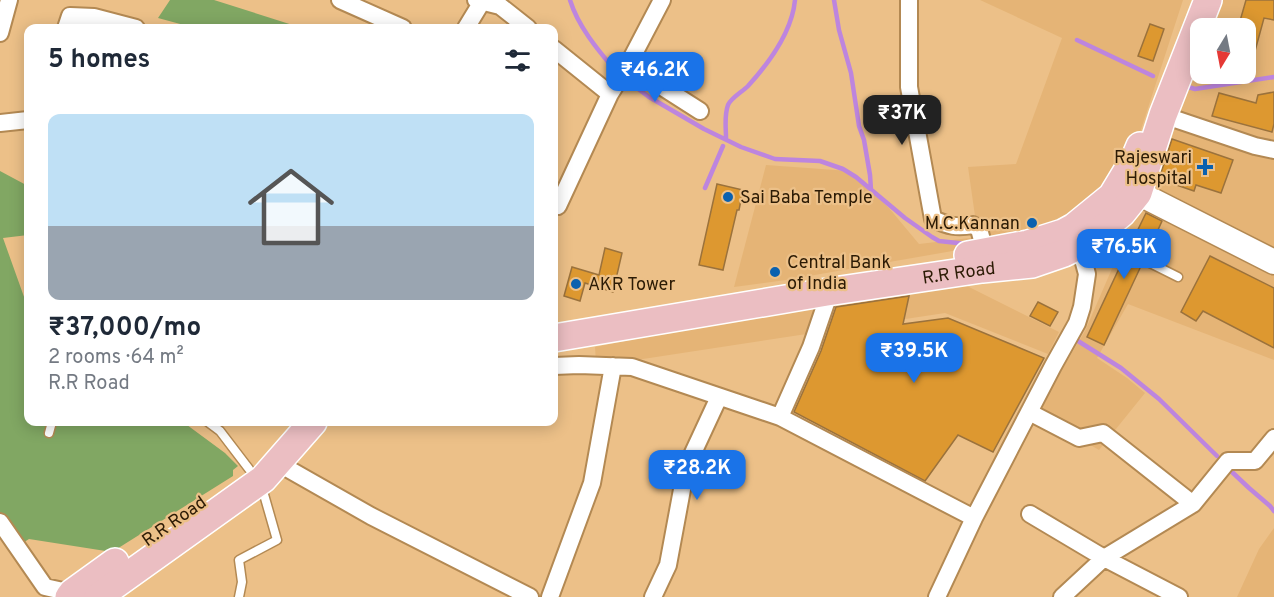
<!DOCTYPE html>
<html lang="en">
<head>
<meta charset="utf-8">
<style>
	:root { --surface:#fff; --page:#f2f2f3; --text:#1f2937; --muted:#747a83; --accent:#1a73e8 }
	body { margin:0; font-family:Overpass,sans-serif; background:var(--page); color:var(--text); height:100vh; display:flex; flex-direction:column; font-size:22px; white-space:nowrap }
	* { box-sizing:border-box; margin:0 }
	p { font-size:20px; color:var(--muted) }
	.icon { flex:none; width:33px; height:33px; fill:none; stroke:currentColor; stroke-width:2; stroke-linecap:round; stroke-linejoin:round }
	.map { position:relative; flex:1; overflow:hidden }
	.side { position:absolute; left:24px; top:24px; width:534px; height:402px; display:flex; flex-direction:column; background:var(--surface); border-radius:12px; box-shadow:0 3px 15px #0003 }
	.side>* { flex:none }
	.needle { width:39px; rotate:190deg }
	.tools { position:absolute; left:1190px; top:18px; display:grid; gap:12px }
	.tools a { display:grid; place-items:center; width:66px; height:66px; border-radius:12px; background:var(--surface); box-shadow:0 3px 15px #0003; font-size:30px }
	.price { position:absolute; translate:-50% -51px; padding:0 14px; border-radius:12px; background:var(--accent); color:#fff; font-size:20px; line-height:39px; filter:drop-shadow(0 2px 3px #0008) }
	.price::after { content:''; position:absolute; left:50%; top:36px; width:18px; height:14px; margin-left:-9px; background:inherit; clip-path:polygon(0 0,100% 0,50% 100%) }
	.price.selected { background:#222; color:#fff }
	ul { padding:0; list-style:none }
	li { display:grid; align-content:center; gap:12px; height:318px; padding:0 24px }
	li span { display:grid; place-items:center; height:186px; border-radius:12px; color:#555 }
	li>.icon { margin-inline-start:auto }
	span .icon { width:108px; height:108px; fill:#fffc; stroke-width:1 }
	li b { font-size:26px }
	h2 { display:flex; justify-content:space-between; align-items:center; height:72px; padding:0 24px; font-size:26px }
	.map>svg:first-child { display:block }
	.built { fill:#e5b476 }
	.green { fill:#81a763 }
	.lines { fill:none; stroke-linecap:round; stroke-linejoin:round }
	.stream { stroke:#bd85de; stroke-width:4.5 }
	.building { fill:#dd9830; stroke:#9b723c; stroke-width:1.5 }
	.lane-casing { stroke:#b38953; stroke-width:11 }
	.street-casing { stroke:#b38953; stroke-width:20 }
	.secondary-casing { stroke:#b38953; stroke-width:27 }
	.primary-casing { stroke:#fff; stroke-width:30 }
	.lane { stroke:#fff; stroke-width:8 }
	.street { stroke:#fff; stroke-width:16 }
	.secondary { stroke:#fff; stroke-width:24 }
	.primary { stroke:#ebbec2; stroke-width:27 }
	.poi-dot { fill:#0a61af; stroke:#ecc088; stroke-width:2 }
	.labels { text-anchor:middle; stroke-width:4.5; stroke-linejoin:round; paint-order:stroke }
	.poi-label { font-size:18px; fill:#2c1b05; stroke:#ecc088; text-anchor:start }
	.street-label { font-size:18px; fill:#2c1b05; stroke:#ecc088 }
</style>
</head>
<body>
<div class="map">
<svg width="1274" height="597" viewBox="0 0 1274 597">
	<rect width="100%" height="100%" fill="#ecc088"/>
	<path class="built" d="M980,0H1183L1135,148L1093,204L1033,237L786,280L734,287L766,165L849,171L889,208L919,244L978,237L968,167L1016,164L1062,38Z
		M1221,0H1274V360L1128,304L1097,358L1127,378L1145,393L1099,450L1036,413L1085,331L1140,204L1200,49V74H1245V28H1209Z
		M957,281L1059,332L1048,354L945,313L643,359L596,363L595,347L721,322Z
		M1274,528V597H1237L1259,549Z"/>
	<path class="green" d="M170,0H214L302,28H195L158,18Z
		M0,171L28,186V235L3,238L28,308V422H183L225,453L238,466L233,470V476L112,552L29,539L18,546L0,518Z"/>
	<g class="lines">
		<path class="stream" d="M570,0C578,26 597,49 614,69
			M834,0L839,30L851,73L859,126L864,140L870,175L871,190
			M1077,40L1153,76
			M629,82L649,97L704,129L741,147L775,159L820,161L843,169L856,177L905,218L932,237L939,241L967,244
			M1185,86L1195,89L1274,77
			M726,138C726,127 724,116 728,105C731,98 742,92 748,86C769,63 792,32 795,0
			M705,188L723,146
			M1078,341L1121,368L1159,399L1217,456
			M1232,472L1249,488L1270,506L1274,511"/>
	</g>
	<path class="building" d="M1246,0H1274V20L1264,18L1249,73H1245V28H1238Z
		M1150,24L1164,29L1153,61L1138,56Z
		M1274,92V124L1272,132L1212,116L1219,93L1256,103L1258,95Z
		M1172,139L1233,160L1221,193L1196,185L1194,191L1159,179Z
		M717,184L743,190L739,210H737L723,270L699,265Z
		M1146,213L1162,221L1147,254H1141L1138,258V263L1141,266L1104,345L1087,337L1124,258H1128L1132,255L1133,251L1130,246Z
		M605,248L622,253L613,292L585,283L580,301L564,296L572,267L599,275Z
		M1210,256L1274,288V348L1203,311L1196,321L1181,312Z
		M909,296L903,324L948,318L1044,358L993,452L958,435L925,481L794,412L821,351L836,307Z
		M1038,302L1058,312L1050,326L1030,316Z"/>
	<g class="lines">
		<defs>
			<path id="lane" d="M1100,239L1127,252
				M1144,260L1178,277
				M208,422L220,431L249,469
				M49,433L52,422
				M239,597L242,582L239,560L277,540L261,484"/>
			<path id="street" d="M340,0L403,28
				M476,0L500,6L528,28
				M909,0V87L933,219C949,226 956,228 973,225L979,229L985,251
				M66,28L70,16L94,17L136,28
				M466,28L483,0
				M0,33L9,0
				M554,49L610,94
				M628,65L700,111
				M1163,115L1255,146L1274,150
				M0,123L28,120
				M558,206L610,94L628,65L662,0
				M554,366L579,365L632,367L780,417L974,518
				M1029,412L1079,438L1103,433L1193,504
				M780,417L811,347L826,303
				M276,462L371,516L530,597
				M1030,514L1104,558L1179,597
				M0,522L45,587L72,593
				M550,597L592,483L613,366
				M653,597L668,565L686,468L719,397
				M937,597L974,518L1053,366L1077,323L1082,307L1087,274L1077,237
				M1062,597L1104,558L1193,504L1228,461H1255L1274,438"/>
			<path id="secondary" d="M1138,193L1274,262"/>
			<g id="primary">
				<path d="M968,255L1028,244L1063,233L1074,227L1112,196L1135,158L1140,146"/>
				<path id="s1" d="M554,338L827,292L982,269L1032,264L1064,253L1088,241L1122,213L1138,193L1163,115L1208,0"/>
				<path d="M69,597L72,593L115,562"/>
				<path d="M98,597L263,479L313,422"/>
			</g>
		</defs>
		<use href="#lane" class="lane-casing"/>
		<use href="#street" class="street-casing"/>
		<use href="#secondary" class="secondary-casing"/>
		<use href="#primary" class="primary-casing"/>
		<use href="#lane" class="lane"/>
		<use href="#street" class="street"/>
		<use href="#secondary" class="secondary"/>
		<use href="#primary" class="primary"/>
	</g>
	<g class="poi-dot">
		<path d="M1202 158h6v6h6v6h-6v6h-6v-6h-6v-6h6z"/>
		<circle cx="728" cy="197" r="6"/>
		<circle cx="1032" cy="223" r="6"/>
		<circle cx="775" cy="272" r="6"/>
		<circle cx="576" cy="284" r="6"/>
	</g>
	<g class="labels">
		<g class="poi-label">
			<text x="1192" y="163" text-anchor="end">Rajeswari<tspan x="1192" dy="21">Hospital</tspan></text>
			<text x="740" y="203">Sai Baba Temple</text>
			<text x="1020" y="229" text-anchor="end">M.C.Kannan</text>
			<text x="787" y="268">Central Bank<tspan x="787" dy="21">of India</tspan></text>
			<text x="588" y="290">AKR Tower</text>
		</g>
		<g class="street-label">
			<text dy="6" stroke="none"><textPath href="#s1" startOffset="410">R.R Road</textPath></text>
			<text transform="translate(174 521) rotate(-35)" y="6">R.R Road</text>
		</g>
	</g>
</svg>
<div class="tools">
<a><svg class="needle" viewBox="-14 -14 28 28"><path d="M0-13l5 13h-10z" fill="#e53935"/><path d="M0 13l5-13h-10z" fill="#747a83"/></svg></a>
</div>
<b class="price" style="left:655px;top:103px">₹46.2K</b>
<b class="price selected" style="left:902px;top:146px">₹37K</b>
<b class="price" style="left:1124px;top:280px">₹76.5K</b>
<b class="price" style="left:914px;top:384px">₹39.5K</b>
<b class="price" style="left:697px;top:501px">₹28.2K</b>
<section class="side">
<h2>5 homes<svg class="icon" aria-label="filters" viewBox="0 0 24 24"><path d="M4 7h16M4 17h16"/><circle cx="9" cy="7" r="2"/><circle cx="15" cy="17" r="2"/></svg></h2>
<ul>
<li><span style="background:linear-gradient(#bfe0f5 60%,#9aa5b1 0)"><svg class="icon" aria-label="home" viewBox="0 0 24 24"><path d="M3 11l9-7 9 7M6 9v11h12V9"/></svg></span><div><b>₹37,000/mo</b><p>2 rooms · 64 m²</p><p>R.R Road</p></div></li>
</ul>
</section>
</div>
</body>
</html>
